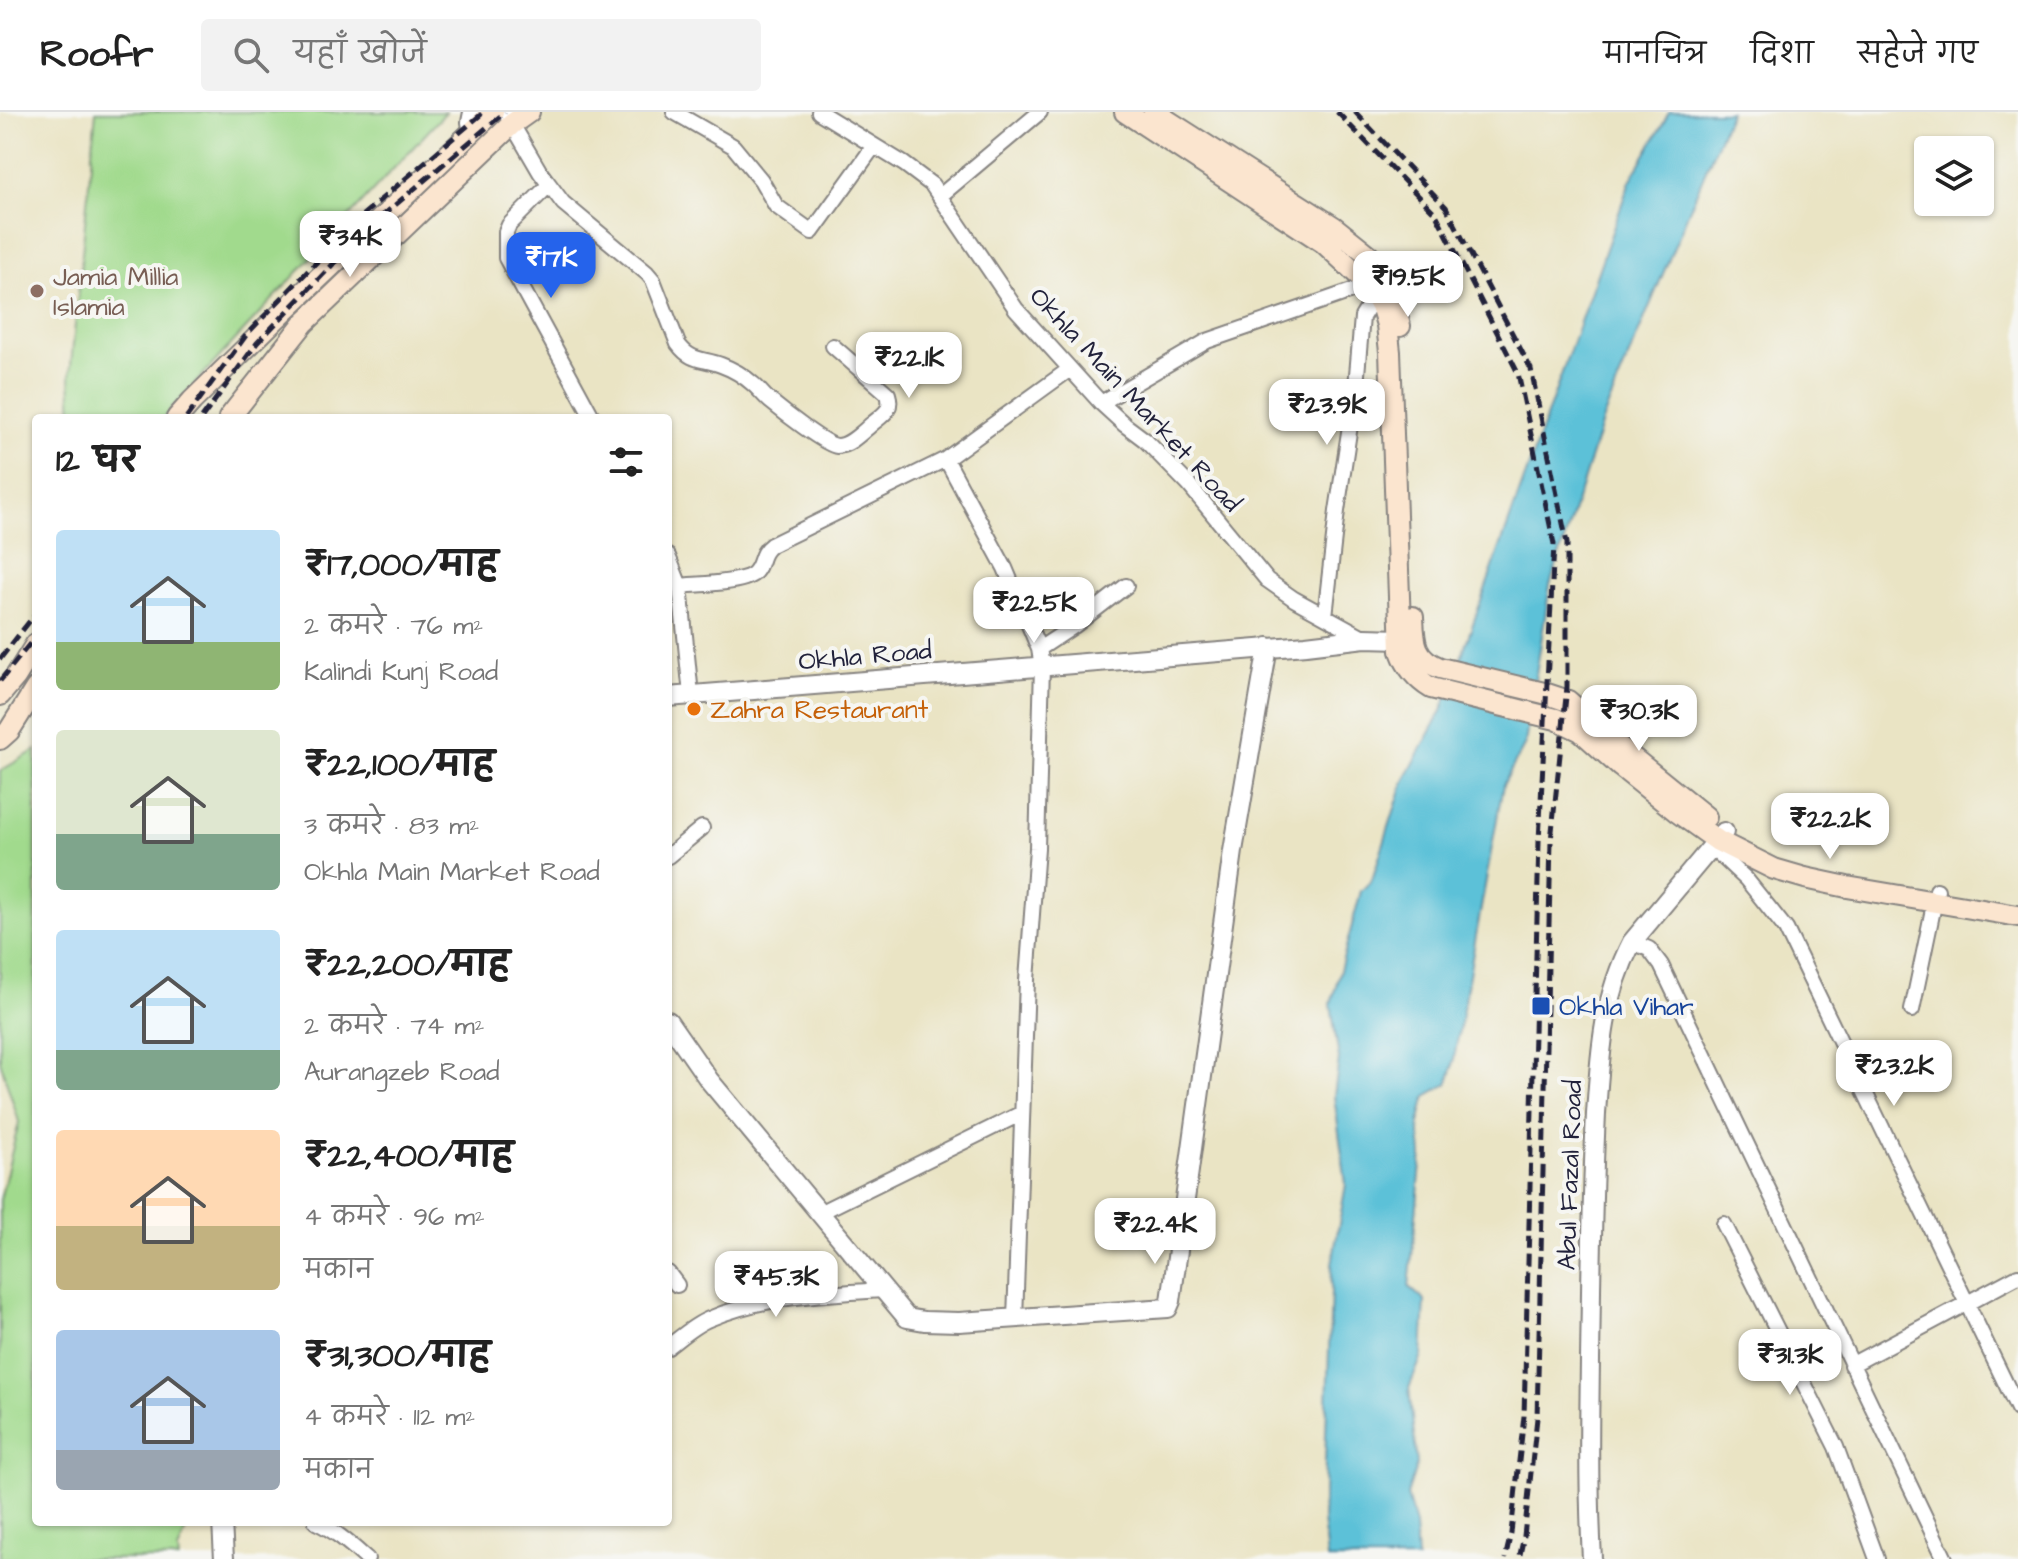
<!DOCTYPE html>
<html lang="hi">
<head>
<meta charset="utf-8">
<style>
	:root { --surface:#fff; --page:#f2f2f2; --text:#222; --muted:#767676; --line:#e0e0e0; --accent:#2563eb }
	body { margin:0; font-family:"Architects Daughter","Playpen Sans Deva",sans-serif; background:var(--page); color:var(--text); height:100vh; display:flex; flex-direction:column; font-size:30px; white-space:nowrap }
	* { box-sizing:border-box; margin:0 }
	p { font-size:26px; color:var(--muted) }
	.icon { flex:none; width:44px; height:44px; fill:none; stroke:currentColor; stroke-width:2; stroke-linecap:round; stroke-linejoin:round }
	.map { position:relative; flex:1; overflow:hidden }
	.sheet { position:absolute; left:32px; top:302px; width:640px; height:1112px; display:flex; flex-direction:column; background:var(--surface); border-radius:8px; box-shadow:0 2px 6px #0004 }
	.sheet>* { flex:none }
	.tools { position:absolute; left:1914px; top:24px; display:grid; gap:16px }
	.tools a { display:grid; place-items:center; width:80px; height:80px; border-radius:8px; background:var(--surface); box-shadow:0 2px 6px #0004; font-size:40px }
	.price { position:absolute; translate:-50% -68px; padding:0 18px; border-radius:16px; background:#fff; color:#222; font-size:26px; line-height:52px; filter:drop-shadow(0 2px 4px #0008) }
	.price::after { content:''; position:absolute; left:50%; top:48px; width:24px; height:18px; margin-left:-12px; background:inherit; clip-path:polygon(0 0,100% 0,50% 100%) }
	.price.selected { background:var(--accent); color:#fff }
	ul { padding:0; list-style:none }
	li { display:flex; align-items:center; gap:24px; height:200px; padding:0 24px }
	li span { display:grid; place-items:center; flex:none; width:224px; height:160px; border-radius:8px; color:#555 }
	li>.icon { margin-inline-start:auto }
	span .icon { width:96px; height:96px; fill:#fffc; stroke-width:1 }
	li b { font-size:34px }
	h2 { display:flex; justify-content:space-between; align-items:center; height:96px; padding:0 24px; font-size:34px }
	header { display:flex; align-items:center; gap:48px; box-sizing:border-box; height:112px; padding:0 40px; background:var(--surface); border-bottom:2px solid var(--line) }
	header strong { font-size:38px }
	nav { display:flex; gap:44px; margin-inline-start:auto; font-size:28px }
	.search { width:560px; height:72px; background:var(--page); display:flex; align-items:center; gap:20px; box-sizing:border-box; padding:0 28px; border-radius:8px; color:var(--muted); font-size:30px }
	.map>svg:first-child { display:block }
	.green { fill:#a1da8d; stroke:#627e64; stroke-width:2 }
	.water { fill:#5bc1d8; stroke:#3e728a; stroke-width:2 }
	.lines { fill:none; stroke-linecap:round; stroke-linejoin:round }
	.minor-casing { stroke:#868380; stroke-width:18 }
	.tertiary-casing { stroke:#868380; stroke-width:22 }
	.secondary-casing { stroke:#868380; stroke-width:24 }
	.minor { stroke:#fff; stroke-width:14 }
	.tertiary { stroke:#fff; stroke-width:18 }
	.secondary { stroke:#fbe5cf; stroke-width:20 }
	.rail { stroke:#22223b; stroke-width:5; stroke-dasharray:12 6; stroke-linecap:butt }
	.education-dot { fill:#8d6e63; stroke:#f6f6f2; stroke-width:3 }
	.food-dot { fill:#e8710a; stroke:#f6f6f2; stroke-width:3 }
	.transit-dot { fill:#1a4fb4; stroke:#f6f6f2; stroke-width:3 }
	.labels { text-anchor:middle; stroke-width:8; stroke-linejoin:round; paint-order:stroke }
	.education-label { font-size:26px; fill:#785e54; stroke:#f6f6f2; text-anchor:start }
	.street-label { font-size:26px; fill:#22223b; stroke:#f6f6f2 }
	.food-label { font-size:26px; fill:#c56008; stroke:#f6f6f2; text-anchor:start }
	.transit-label { font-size:26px; fill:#164399; stroke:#f6f6f2; text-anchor:start }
</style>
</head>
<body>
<header>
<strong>Roofr</strong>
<div class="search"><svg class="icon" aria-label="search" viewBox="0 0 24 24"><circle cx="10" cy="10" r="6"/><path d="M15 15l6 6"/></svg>यहाँ खोजें</div>
<nav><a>मानचित्र</a><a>दिशा</a><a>सहेजे गए</a></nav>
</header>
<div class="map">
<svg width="2018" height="1447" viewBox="0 0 2018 1447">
	<rect width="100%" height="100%" fill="#f6f6f2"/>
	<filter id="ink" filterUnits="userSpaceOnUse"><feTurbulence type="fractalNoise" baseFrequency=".0125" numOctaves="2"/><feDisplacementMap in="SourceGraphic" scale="16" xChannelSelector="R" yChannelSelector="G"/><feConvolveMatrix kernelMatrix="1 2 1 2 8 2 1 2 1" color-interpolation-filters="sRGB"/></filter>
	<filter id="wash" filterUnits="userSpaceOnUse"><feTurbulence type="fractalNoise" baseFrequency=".006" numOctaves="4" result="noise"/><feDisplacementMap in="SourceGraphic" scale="32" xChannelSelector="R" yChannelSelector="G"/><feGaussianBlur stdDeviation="1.8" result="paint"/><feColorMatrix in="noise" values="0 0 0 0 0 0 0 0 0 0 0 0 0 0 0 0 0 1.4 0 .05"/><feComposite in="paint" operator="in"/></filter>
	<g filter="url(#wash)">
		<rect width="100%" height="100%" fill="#eae4c4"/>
		<path class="green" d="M96,0H446L163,306H72L70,263Z
			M36,638V1410H189L178,1439L179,1447H0V1088L19,1010L0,949V659Z"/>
		<path class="water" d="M1669,0H1730L1604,304L1550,473L1525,632L1503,673L1452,958L1447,972L1426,984L1419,1011L1422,1042L1409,1175L1425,1189L1422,1244L1409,1276L1417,1352L1407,1383L1415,1413L1417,1447H1327L1323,1407L1332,1152L1346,1072L1334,984L1339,947L1331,892L1361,779L1372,768L1403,671L1442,599L1630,69L1662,14Z"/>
	</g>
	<g filter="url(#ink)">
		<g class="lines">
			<defs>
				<path id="minor" d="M505,0L540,60L563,91L647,161L653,168L678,232C691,250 702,246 721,253C732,257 744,264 753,272C759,277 764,284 770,289C781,298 825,333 837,334C850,334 863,319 873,311C884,302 893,298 888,282L833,234
					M674,0L733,34L761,68L776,94L812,120L874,34
					M819,0L904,52L932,73L1016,197L1101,291L1125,313L1145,328L1189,373L1267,468L1294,487L1365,526
					M471,22L469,10L471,0
					M549,73L509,113L506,120V146L593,306
					M940,84L1040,0
					M1101,291L1207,229L1369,173L1420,151
					M946,347L1005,456L1039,537L1042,554L1037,736L1027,868L1015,1207
					M668,444L680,474L691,583
					M680,474C696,472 746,472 755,460C763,451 759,442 771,433L946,347L1070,257
					M1325,504L1337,399L1356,274L1362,205L1375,184
					M1039,537L1074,514L1126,474
					M1713,736L1746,767L1786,817L2018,1297
					M668,744L702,716
					M1632,830L1649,837L1661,853L1945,1447
					M1912,898L1937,778
					M819,1101L1022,1001
					M1724,1112L1836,1335L1877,1447
					M668,1161L677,1173
					M668,1235C681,1225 694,1213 709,1207C767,1183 822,1182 883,1178
					M1851,1253L2018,1164
					M316,1410C336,1419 351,1433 367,1447"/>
				<path id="tertiary" d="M668,585L1306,533L1365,526L1401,527
					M668,909L709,968L907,1206L924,1209L959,1210L1168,1196L1171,1189L1233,739L1268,535
					M222,1410L224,1447
					M1592,1447C1587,1358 1590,1268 1591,1179C1592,1119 1593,1061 1596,1002C1600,941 1603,886 1632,830L1724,720"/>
				<path id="secondary" d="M1125,0L1324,131L1369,173L1382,196L1387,213L1390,240L1401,539C1407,556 1416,567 1431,576L1556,607L1581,619L1621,655L1676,699L1718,729L1774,757L1805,766L1847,775L2018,804
					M1154,0L1334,115L1369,143L1387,165L1400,214
					M177,306L192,289L286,197L493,0
					M229,306L304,211L512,12L529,0
					M1413,505C1414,530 1414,546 1440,556L1544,581L1568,589L1628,642L1706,705
					M0,583L16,564L36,532
					M0,627L9,619L36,576"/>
			</defs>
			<use href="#minor" class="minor-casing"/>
			<use href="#tertiary" class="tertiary-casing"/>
			<use href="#secondary" class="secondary-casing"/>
			<use href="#minor" class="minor"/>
			<use href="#tertiary" class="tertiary"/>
			<use href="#secondary" class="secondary"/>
			<path class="rail" d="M1337,0L1436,102L1518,261L1554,432L1539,729L1524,1304L1511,1421L1505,1447
				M1355,0L1446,95L1531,257L1567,431V575L1551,729L1537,1306L1524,1424L1519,1447
				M186,306L247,222L359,106L484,0
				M202,306L257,231L368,116L505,0
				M0,547L36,501
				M0,569L36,524"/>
		</g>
	</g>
	<circle class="education-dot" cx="37" cy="179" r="8"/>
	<circle class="food-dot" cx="694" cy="597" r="8"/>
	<rect class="transit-dot" x="1531" y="884" width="20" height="20" rx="4"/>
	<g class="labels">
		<g class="education-label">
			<text x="53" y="173">Jamia Millia<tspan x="53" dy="30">Islamia</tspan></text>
		</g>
		<g class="street-label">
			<text transform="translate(1136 287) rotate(47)" y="9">Okhla Main Market Road</text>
			<text transform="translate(865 543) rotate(-5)" y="9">Okhla Road</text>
			<text transform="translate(1569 1063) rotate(-88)" y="9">Abul Fazal Road</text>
		</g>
		<g class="food-label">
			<text x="710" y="606">Zahra Restaurant</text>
		</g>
		<g class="transit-label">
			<text x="1559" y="903">Okhla Vihar</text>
		</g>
	</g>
</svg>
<div class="tools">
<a><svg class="icon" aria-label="layers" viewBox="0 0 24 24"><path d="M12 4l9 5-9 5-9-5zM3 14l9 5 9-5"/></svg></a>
</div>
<b class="price" style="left:350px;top:167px">₹34K</b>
<b class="price selected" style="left:551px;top:188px">₹17K</b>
<b class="price" style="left:1408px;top:207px">₹19.5K</b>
<b class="price" style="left:909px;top:288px">₹22.1K</b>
<b class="price" style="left:1327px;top:335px">₹23.9K</b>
<b class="price" style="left:1034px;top:533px">₹22.5K</b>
<b class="price" style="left:1639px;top:641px">₹30.3K</b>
<b class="price" style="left:1830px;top:749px">₹22.2K</b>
<b class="price" style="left:1894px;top:996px">₹23.2K</b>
<b class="price" style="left:1155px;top:1154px">₹22.4K</b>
<b class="price" style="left:776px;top:1207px">₹45.3K</b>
<b class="price" style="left:1790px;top:1285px">₹31.3K</b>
<section class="sheet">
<h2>12 घर<svg class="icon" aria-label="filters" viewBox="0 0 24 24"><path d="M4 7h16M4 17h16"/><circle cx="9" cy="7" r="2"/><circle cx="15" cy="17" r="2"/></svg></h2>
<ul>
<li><span style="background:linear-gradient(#bfe0f5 70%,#8fb573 0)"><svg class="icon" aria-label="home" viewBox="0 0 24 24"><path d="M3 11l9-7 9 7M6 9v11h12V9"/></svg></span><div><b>₹17,000/माह</b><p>2 कमरे · 76 m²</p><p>Kalindi Kunj Road</p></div></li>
<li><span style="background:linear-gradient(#dfe7d0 65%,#7fa58c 0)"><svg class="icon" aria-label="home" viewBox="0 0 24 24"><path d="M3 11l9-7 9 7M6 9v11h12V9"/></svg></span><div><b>₹22,100/माह</b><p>3 कमरे · 83 m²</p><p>Okhla Main Market Road</p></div></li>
<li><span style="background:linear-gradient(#bfe0f5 75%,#7fa58c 0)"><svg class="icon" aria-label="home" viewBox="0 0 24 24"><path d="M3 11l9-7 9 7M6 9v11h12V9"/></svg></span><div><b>₹22,200/माह</b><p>2 कमरे · 74 m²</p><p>Aurangzeb Road</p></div></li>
<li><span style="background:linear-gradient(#ffd9b3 60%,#c2b280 0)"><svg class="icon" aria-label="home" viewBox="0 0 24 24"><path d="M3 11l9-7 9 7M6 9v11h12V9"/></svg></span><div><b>₹22,400/माह</b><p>4 कमरे · 96 m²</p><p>मकान</p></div></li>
<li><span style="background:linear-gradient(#a9c7e8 75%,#9aa5b1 0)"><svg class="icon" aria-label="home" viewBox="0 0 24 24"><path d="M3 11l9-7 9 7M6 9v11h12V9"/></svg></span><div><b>₹31,300/माह</b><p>4 कमरे · 112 m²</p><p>मकान</p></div></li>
</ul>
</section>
</div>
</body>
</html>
